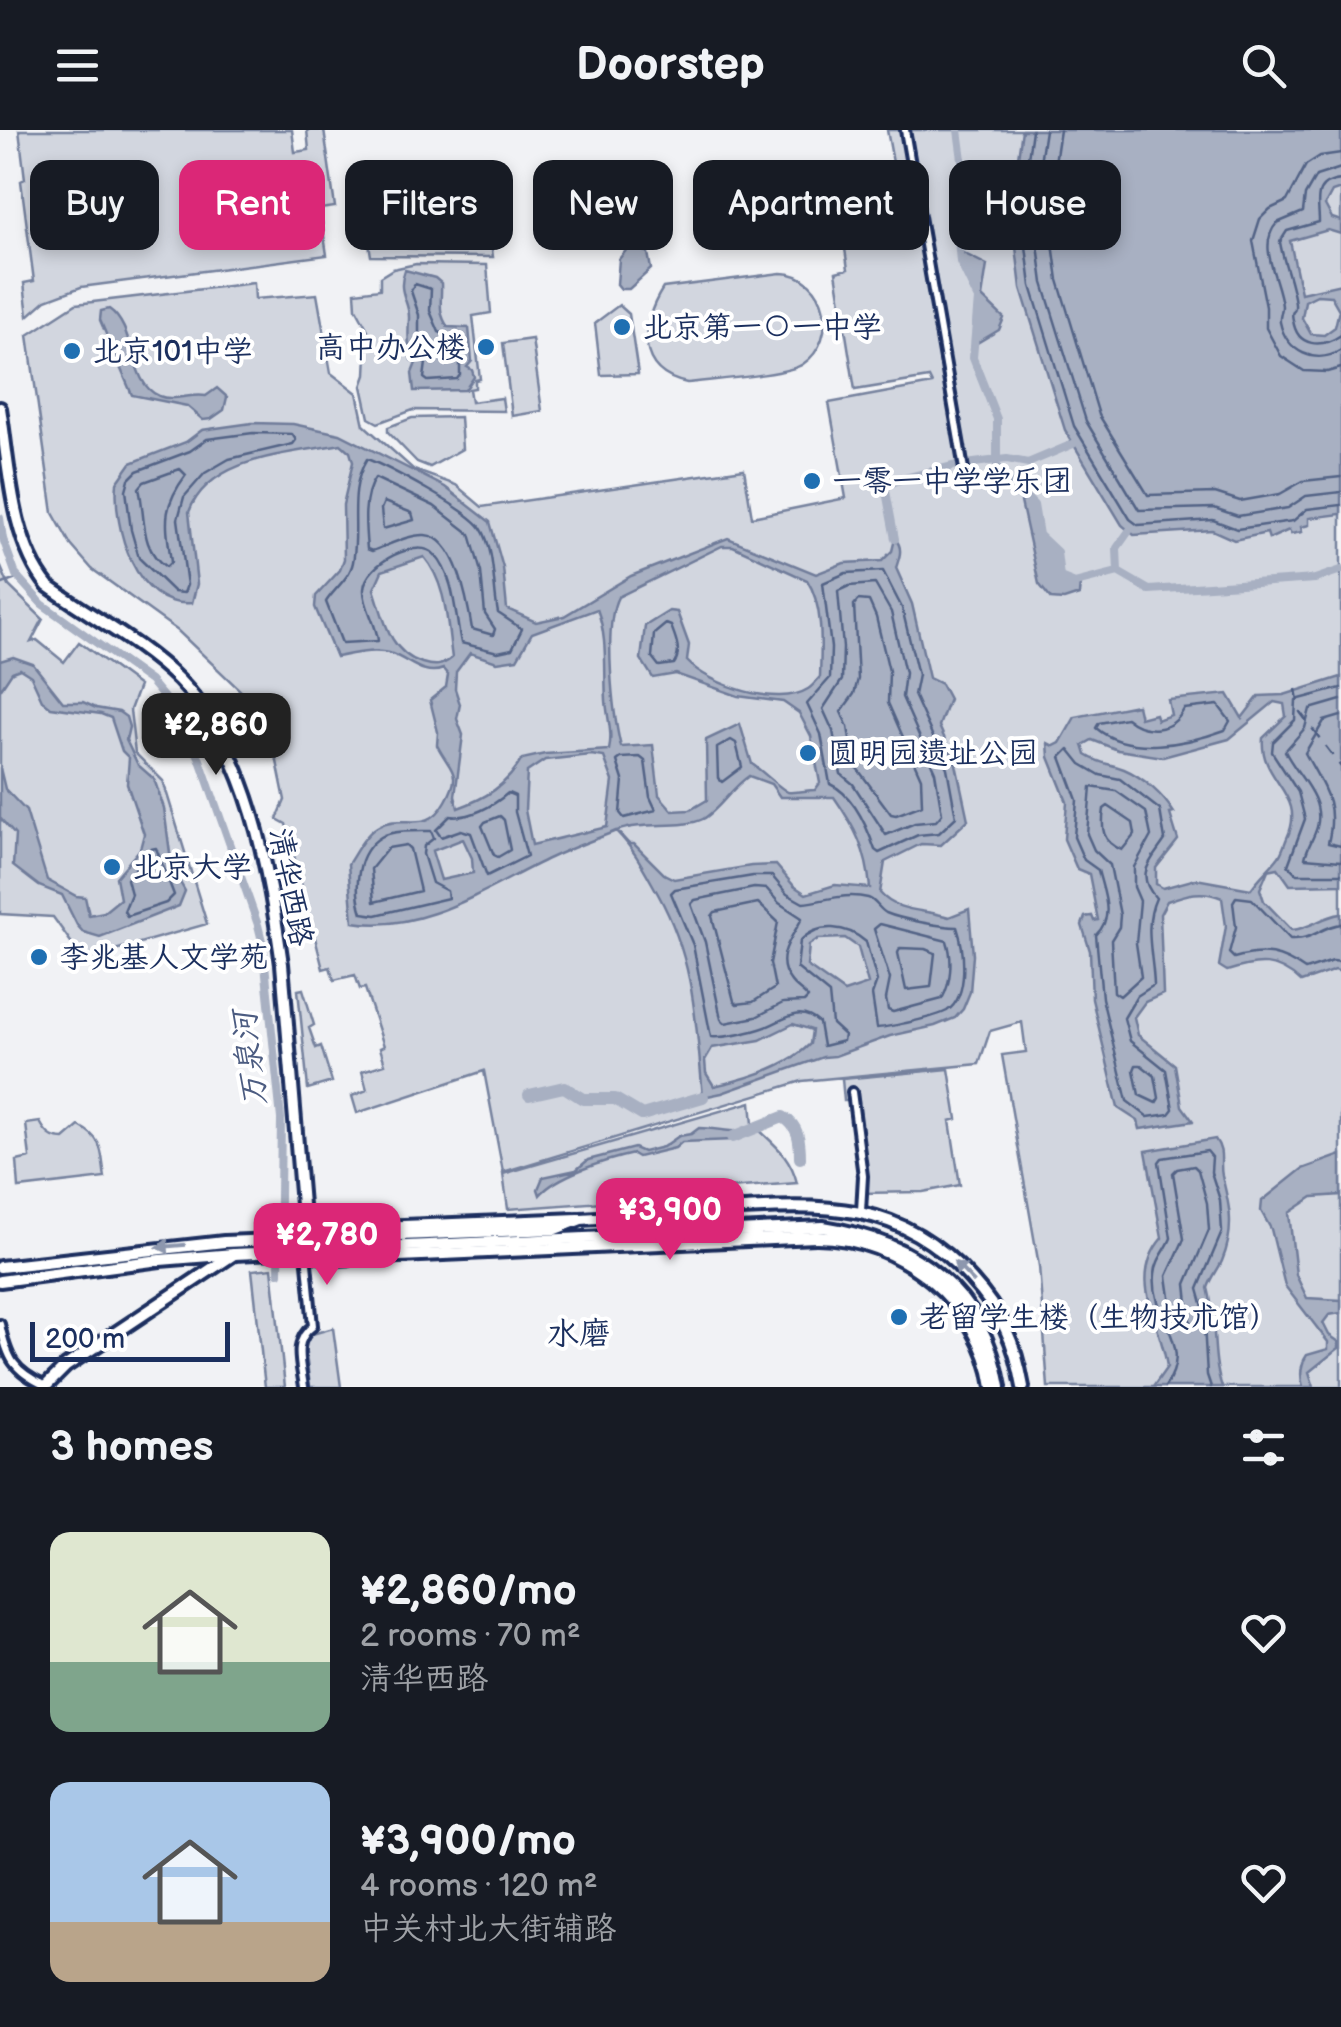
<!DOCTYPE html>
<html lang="en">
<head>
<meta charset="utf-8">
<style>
	:root { --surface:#171b24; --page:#242831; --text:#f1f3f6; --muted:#9ea1a6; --accent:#db2777 }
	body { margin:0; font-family:"Balsamiq Sans","LXGW WenKai TC",sans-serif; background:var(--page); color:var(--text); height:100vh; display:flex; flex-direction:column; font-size:38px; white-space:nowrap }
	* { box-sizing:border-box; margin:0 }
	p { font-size:32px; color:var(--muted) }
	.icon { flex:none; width:55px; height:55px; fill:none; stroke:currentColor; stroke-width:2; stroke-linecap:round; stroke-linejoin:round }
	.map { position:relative; height:1257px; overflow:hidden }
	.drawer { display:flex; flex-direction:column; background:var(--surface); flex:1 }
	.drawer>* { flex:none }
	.hud { position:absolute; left:30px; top:30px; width:1282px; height:90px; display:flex; gap:20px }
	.scale { position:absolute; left:30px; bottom:25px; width:200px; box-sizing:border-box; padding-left:10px; border:5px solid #1b2f5e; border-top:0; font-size:28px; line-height:35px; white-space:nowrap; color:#1b2f5e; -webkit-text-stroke:8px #fff; paint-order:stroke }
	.price { position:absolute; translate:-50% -85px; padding:0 22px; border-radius:20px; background:var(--accent); color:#fff; font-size:32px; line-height:65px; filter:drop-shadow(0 2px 5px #0008) }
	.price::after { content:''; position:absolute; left:50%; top:60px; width:30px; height:22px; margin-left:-15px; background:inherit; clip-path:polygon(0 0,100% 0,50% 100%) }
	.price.on { background:#222; color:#fff }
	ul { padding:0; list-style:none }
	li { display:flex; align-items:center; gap:30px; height:250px; padding:0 50px }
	li span { display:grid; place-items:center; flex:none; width:280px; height:200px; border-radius:20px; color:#555 }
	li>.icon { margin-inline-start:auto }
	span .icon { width:120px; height:120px; fill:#fffc; stroke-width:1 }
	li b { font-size:42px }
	h2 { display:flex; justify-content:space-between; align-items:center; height:120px; padding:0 50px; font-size:42px }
	.tag { padding:0 35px; border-radius:20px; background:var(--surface); box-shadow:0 5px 15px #0003; font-size:35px; line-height:90px }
	.tag.on { background:var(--accent); color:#fff }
	header { display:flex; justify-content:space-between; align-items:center; height:130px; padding:0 50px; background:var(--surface); font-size:45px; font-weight:800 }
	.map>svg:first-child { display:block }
	.green { fill:#d2d6df; stroke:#76829e; stroke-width:2.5 }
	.water { fill:#a8b0c2; stroke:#707c9a; stroke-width:2.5; fill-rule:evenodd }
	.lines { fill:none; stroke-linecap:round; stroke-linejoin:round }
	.shore { stroke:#536386; stroke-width:2.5 }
	.stream { stroke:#707c9a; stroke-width:2.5 }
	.canal { stroke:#a8b0c2; stroke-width:8 }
	.river { stroke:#a8b0c2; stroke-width:12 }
	.ferry { stroke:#4c5c81; stroke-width:2.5; stroke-dasharray:12 10; stroke-linecap:butt }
	.street-casing { stroke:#1b2f5e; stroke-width:14 }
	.secondary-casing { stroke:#1b2f5e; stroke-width:18 }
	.primary-casing { stroke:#1b2f5e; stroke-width:18 }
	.street { stroke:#fff; stroke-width:6 }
	.secondary { stroke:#fff; stroke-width:10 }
	.primary { stroke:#fff; stroke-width:10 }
	.oneway { fill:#8d97ae }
	.poi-dot { fill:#1f6fb2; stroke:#fff; stroke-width:4 }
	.labels { text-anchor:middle; stroke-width:8; stroke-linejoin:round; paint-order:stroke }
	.poi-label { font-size:30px; fill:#1b2f5e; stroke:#fff; text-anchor:start }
	.street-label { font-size:30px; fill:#1b2f5e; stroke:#fff }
	.water-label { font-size:32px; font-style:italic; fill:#4c5c81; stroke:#fff }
	.neighbourhood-label { font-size:32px; fill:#1b2f5e; stroke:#fff }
</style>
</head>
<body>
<header><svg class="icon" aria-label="menu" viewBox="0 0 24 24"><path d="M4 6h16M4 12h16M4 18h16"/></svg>Doorstep<svg class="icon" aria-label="search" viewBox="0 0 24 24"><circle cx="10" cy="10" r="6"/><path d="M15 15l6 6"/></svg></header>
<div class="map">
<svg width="1341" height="1257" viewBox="0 0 1341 1257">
	<rect width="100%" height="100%" fill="#f1f2f5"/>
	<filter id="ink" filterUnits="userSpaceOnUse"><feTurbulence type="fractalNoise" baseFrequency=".01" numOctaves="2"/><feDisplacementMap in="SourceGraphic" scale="20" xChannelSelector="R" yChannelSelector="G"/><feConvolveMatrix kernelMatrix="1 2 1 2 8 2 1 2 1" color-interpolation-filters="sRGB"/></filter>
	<g filter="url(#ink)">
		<path class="green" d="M19,0H292L295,22L309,20L307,0H324L335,77L320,79L327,125L81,157L46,170L28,186L24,153L34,151L21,51L25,49Z
			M887,0H1341V1257H1048L1039,1136L1002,925L1026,922L1022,892L990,901L979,934L802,951L503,1042L484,941L357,983L352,966L367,960L362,941L385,934L380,918L384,916L365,858L360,859L355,845L334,850L330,837L323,839L286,694L277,689L285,670L272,607L243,563L178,501L92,439L71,415L53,383L28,205L76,174L254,153L255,169L317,164L331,243L357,263L364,295L414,340L456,355L482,377L744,339L752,387L846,368L829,273L932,254L929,248L855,260L836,142L848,139L840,85L901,76Z
			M483,52L493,127L371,126L362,68Z
			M416,134L487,135L491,183L473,186L480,249L475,250V258L469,259L471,272L502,268L504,281L413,280L378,293L369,288L362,256L366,245L368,200L356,178L355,162L380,159V147L393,139Z
			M781,143C828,144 840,209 803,234C788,245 710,250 687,253C635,242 640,194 663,158Z
			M619,175L629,184L638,244L601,245L595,193Z
			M532,209L542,281L512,286L503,213Z
			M460,287L462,319L430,337L417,332L388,302V297L412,288Z
			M0,435L9,456L43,489L31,512L37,510L64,532L79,512L139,556L130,580L135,623L163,651L207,794L83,829L53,787L0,784Z
			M303,859L314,895L309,898L316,918L321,916L332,952L308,959L298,860Z
			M949,939L957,989L950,991L960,1055L923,1062L859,1063L852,971H844L842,949Z
			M751,972L753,994C773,1014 790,1024 797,1053L729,1058L725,1063L508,1079L503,1044Z
			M40,992C46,1003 51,1009 64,1009L79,996C104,1009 101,1022 105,1048L19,1058L17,1031L30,1028L26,994Z
			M272,1138L285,1257H265L252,1140Z
			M333,1198L341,1257H310L305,1216L309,1205Z"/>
		<path class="water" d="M1022,0H1341V59L1332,62L1325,75L1332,88L1341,91V104L1328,100L1290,111L1301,163L1341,154V384L1309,388V395L1301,397L1302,402L1291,404L1289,400L1269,409L1267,403L1234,410L1212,400L1134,405L1122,395L1065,300L1021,158L1015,109L1014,55ZM1317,165L1331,166L1339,180L1335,197L1324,205L1311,204L1302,188L1305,171Z
			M416,69L425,73L430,82L452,87L456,98L449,120L407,118L402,112L407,93V73Z
			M634,116L648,123L651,139L629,159H621L617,154L619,129L628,118Z
			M959,121L987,135L982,167L1004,188L999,200L977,213H974L978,169L960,132Z
			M405,140L435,148L441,153C442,170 437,182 448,197L469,198L472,231L467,237L472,240L474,247L465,260L414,261L412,243L416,233L411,230C408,216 408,202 409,189C410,171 396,163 405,140Z
			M109,179C137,198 128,253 159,266C173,272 191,263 206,266L217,258L227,267L224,280L211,289L203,290L187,276L132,265L100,190L101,181Z
			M252,293L293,294L340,304L445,357L490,392L503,438L507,479L536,492L564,486L631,446L728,408L816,444L844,433L882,431L892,421L895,409C904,418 899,428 896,438L912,474L929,548L941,554L949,569L939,596L956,634L968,690L941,715L921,714L885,732L880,763C897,783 925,779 949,787L969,779L973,825L970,862L963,879L955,888L935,896L890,906L835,926L823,927L722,963L703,967C696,893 695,831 658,764C645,741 635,720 616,701C594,710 571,718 550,728C490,756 423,804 353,792L348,734C356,722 365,704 377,697C405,681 426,707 446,671C463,641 450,641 437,615L438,602L430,570L446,557L448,545L443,539C424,547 409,530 392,524C375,518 353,524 336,527L315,477L316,466L340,440L344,429L343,375L353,332L350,322L341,314C291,324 210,326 189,382L197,454L192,473C135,479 113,397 117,353L131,333L186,312L202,300ZM722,416H733L807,450C824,476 821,517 820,547C816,551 813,556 808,559C778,578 709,555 687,531L689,515L677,482L669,481L645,496L641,529L653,548L676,544L738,566L783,572L799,583L811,606L820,653L815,660C808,660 795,663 788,662C782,660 761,640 752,634L740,594L706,610L707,670L690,680L673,681L659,665L653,615L621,617C613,585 603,495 618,467ZM424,427C447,454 447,494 452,528C442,536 435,537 422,533C389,522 384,489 374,459L382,441ZM597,479C608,508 604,540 606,570C607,587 613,603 609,620L545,624L522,629C506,656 486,668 458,678L455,666L463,605L457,589L460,574L455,559L456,542L470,523L497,532L517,529L532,503ZM591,625L604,627L613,651L607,697L532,715L525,680L527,642L545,630ZM749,646L771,654L780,667H834C855,697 867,721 870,758L835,755L806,764L794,756L776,735L751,736L674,749L664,744L634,714H629L617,701C643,691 683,699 703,689C718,681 733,656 749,646ZM463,709L472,728L473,743L441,750L432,721ZM845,808L858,817L868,854L844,862L807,836L809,815L818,809ZM793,894L812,900L810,914C787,937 746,949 714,956L706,943L705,930L712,918L760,910Z
			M1026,367L1034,375L1039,405L1057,422L1060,447L1080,452L1079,465L1064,470L1051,469L1039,454L1021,372Z
			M13,527L33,534L63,572H83L96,578L119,582L126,587L129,597L126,610L138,635L154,649L164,678L172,738L185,761L179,776L100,807L83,802L77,795L62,765L39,756L13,736L15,705L0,688V638L5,659L26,681L47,750L76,766L85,767L89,785L104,782L120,769L116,747L140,719L144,704L127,654L129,628L122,621L111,588L101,584L51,577L42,570L31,546L20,539L12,542L0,560V531Z
			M1341,547V754L1290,755L1278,738L1268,740L1260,759L1264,771L1292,800C1311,798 1323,786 1341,784V842L1335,840L1301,852C1277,829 1258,831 1227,841L1219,836L1226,796L1222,768C1202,759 1187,764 1167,771L1160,784L1163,864L1145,872L1134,887L1138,905L1175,935L1182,976L1193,991L1140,999L1138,991L1118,978L1092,869L1090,821L1082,795L1085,787L1092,786L1094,791L1098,790L1089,744L1077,739L1064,709L1067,672L1049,627L1048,613L1054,616L1060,613L1075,587L1137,575L1140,588L1155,584L1157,590L1171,585L1168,570L1228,564L1242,588L1259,566L1284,565ZM1274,572L1284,574L1286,586L1263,608C1259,652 1308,663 1287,708C1284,715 1282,724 1277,729C1268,740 1259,747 1251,759L1196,749L1163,758L1156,754V738L1178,710L1170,684L1174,683C1164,666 1143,647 1124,639C1109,633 1102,635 1086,625L1083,615L1092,610L1118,620L1163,627L1229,609Z
			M699,998C716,998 731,1003 747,1001L749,1004L733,1010L682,1012L675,1018L638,1027L633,1024C606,1030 557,1045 540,1065L538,1059L543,1047L576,1040L588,1030L634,1018L643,1022L663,1017L679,1006L691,1004Z
			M1215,1009C1225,1022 1219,1032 1222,1046C1230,1077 1235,1100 1222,1131C1218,1140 1211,1148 1208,1158C1217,1190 1211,1226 1222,1257H1153L1167,1237C1161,1192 1127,1149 1162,1108L1146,1021Z
			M1341,1025V1065L1313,1067L1289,1083L1296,1145L1307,1168L1341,1170V1183L1329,1185L1323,1193L1329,1205L1339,1212V1218L1309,1242L1314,1257H1303C1300,1246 1300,1235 1307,1225L1328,1219V1212L1285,1156L1271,1099L1261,1081L1262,1071L1302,1039Z"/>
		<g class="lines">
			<path class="shore" d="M1032,0L1024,57L1025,108L1031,156L1074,296L1130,389L1138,395L1213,390L1237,399L1293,391L1307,379L1341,375
				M1045,0L1036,58L1037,107L1043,153L1086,291L1139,380L1214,378L1238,386L1288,378L1306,366L1341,362
				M1060,0L1051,59L1052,106L1058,150L1099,285L1148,365L1215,363L1240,371L1280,364L1303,351L1341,347
				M1341,23L1320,26L1306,35L1287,71L1270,79L1260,89L1253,111L1266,177V198L1281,226L1304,241L1327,242L1341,238
				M1341,38L1316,46L1305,65L1303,82L1277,93C1256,116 1280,150 1282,176C1282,182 1279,187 1280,192C1286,222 1316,236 1341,220
				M1341,50C1311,53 1319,72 1319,92L1287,101L1280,112C1283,132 1293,154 1295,174C1296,187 1290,176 1293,190C1297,218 1322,218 1341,205
				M415,154L431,159L430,181L439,202L460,210V245L457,249L428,251L424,248L426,233L419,221V185L411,161Z
				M253,303L292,304L296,310L293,314L229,329L205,343L184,367L178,389L187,455L184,463L174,462L139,428L131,400L126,360L129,349L137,341L190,321L207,309Z
				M367,329C388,337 469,380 481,398C495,419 493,459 498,483L522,499L512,519L498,522L461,513C455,485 455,447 435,425C419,406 365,433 364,459C363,476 377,494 378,511L342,513L326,472C334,459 350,448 353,432C360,397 347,361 367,329Z
				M180,339L186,345C161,378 166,393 171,432L166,437C139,418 146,387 139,358L144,352Z
				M375,348L434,376L470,404L481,442L485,484L495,499L493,505L472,499C468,474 457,407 425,405C409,404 387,416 372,421L367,419C365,397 362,366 375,348Z
				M384,372L412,383L414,390L383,399L381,379Z
				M883,441L902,478L918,545L914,565L947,638L956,687L939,703L918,705L879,723L875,720C867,696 854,665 830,654L821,604L807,574L830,548L831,518L823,453L846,443Z
				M875,454L891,482L905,543L902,567L935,642L942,684L936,691L915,693L886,705L853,654L841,644L833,601L823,579L842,550L843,518L838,461L849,456Z
				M858,470L869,471L876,487L889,541L888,573L921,648L922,675L896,685L891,684L854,634L848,597L841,582L854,564L858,549L854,475Z
				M666,494L671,496C676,509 682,522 674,534L659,536L652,527L654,504Z
				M1341,558L1296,570L1295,590L1273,612L1272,622L1298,662L1305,689L1288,735L1297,744H1341
				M1341,570L1310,579L1305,598L1285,621C1296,645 1325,667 1317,697C1314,708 1307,717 1305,728L1341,731
				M1218,575L1230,591L1225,600C1187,614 1129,626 1096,598L1099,593L1126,588C1145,604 1172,603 1184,579Z
				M1341,586L1324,591L1305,623C1323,657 1338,672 1328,713L1341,716
				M731,610L736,613L742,637L722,652L718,648L717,618Z
				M1069,619L1081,634L1100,645L1120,649L1160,680L1165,710C1151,731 1134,744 1156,768C1143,797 1153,824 1154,855L1137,866L1124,888L1130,911L1166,940L1173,979L1169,984L1148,987L1127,971L1102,868L1096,805C1115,786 1104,765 1098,740L1084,730L1074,707L1077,670L1061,627Z
				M640,627L645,631L650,667L656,680L624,688L620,683L623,650L617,631L621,628Z
				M1091,657L1116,661L1146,682L1151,706L1134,737V757L1140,771L1136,813L1141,847L1120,866L1114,862L1111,810L1119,797L1120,785L1110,735L1094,720L1087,704Z
				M508,663L515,666V682L527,726L487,746L471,703L461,700L441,707L436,700L450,686C470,689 493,676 508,663Z
				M1108,676L1133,693L1135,704L1122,720C1102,712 1101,699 1104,679Z
				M500,686L504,690L510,720L498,727L494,725L482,696L485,692Z
				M431,701L434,708L424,716L423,724L432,753L447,761L448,768L376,785L362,783C354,758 356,722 381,707C393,700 417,701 431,701Z
				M406,715L410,719L420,761L374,772L371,739L388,718Z
				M156,718L174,765L166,773L127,786L124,781L131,764L127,749L151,719Z
				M753,746H772L787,764L803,773C825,771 844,762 868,768C875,770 879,779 886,783C900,789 942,797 957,797C964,818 970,866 947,881C936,887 891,897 877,898L872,865L877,851L866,812C847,795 818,792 800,811L797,838L829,864L832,894L844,905L843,911L823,916L819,893C797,873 782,893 760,899C746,903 726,908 711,907L693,815L671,763L675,759Z
				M754,758L767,759L779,773L802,788C795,804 772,827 790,850C795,858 803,861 808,868L804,872L783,873L756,887L725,893L721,889L705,812L691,774L695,770Z
				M758,773L778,792L770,833L775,858L753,872L737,874L734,871L712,786L715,782Z
				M880,794L947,811C953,829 951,853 942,869L893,882L888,880L886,869L890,849L874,799Z
				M1341,794C1320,797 1315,810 1290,809L1252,769L1236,767L1233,772L1236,797L1229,823L1234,828C1264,819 1281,823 1305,840L1333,831L1341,832
				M900,818L925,819L935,823L931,857L906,860L898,823Z
				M1136,935H1141L1155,946L1159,968L1156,973L1139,965L1134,940Z
				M1194,1036L1198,1040L1207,1073L1209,1100L1186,1154L1190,1192L1185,1197L1171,1174L1167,1146L1184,1109L1173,1043L1177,1039Z
				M1165,1257C1196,1214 1150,1188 1155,1144C1156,1129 1166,1121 1171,1108L1159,1032L1162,1028L1207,1021L1212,1027L1211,1042L1220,1070L1222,1102L1198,1159L1203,1177L1207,1245L1211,1257"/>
			<path class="stream" d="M0,455L19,448"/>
			<path class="canal" d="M958,0L963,37L958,109L960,132L978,169L973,228L997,289V338L1034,375L1039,405L1057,422L1060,447L1075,453L1118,442L1149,460L1315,449L1341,440
				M963,37C983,36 992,46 1008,56L1014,55
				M0,388L3,409L16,445L42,474L150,551L180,587L199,627L258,795L263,815L281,989L279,1143
				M895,409L885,356L901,349L957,335L1007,329L1028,333L1073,314
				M1118,442L1117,418L1129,401"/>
			<path class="river" d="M529,965L564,957L583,969H615L642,985L703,967
				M733,1007L783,987C799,996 800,1011 800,1028"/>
			<path class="ferry" d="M1296,559L1300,582L1341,637"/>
			<defs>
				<path id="street" d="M905,0L965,345
					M852,962L863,1046L861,1081
					M0,1194C7,1228 13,1241 46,1256
					M304,1257C301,1234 292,1211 313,1196L306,1123"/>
				<path id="secondary" d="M0,278C9,335 11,411 48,456C90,486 142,513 179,550C250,623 268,737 282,834L306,1123L333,1129L815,1107C899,1106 981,1173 993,1257
					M305,1100L578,1089
					M45,1257L66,1236L234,1124"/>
				<path id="primary" d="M0,1137L224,1112L555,1099L581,1089C629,1086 677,1083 726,1080C823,1074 901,1070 971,1149C1002,1183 1015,1212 1023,1257
					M0,1151L160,1130L234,1124L823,1097C914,1111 984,1161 1000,1257"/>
			</defs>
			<use href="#street" class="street-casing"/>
			<use href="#secondary" class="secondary-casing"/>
			<use href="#primary" class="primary-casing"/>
			<use href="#street" class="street"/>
			<use href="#secondary" class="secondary"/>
			<use href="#primary" class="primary"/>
		</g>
		<defs><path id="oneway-solid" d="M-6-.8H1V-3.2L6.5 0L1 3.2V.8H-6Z" transform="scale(2.5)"/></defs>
		<g class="oneway">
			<use href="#oneway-solid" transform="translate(171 1116) rotate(175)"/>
			<use href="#oneway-solid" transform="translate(964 1142) rotate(-134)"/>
		</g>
	</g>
	<g class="poi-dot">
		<circle cx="622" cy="197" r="10"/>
		<circle cx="486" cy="217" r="10"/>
		<circle cx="72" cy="221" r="10"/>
		<circle cx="812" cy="351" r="10"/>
		<circle cx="808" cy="623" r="10"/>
		<circle cx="112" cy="737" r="10"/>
		<circle cx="39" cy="827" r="10"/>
		<circle cx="899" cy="1187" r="10"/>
	</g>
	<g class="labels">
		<g class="poi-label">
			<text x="642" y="207">北京第一〇一中学</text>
			<text x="466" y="227" text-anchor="end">高中办公楼</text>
			<text x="92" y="231">北京101中学</text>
			<text x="832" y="361">一零一中学学乐团</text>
			<text x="828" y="633">圆明园遗址公园</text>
			<text x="132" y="747">北京大学</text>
			<text x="59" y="837">李兆基人文学苑</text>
			<text x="919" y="1197">老留学生楼（生物技术馆）</text>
		</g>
		<g class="street-label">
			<text transform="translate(291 757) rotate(79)" y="10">清华西路</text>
		</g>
		<g class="water-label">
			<text transform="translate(249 929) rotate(-97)" y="11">万泉河</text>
		</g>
		<g class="neighbourhood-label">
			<text x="579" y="1214">水磨</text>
		</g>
	</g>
</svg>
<div class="scale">200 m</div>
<b class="price on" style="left:216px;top:648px">¥2,860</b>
<b class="price" style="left:670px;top:1133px">¥3,900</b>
<b class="price" style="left:327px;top:1158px">¥2,780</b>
<div class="hud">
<a class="tag">Buy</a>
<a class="tag on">Rent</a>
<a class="tag">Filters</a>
<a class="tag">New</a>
<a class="tag">Apartment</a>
<a class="tag">House</a>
</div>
</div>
<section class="drawer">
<h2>3 homes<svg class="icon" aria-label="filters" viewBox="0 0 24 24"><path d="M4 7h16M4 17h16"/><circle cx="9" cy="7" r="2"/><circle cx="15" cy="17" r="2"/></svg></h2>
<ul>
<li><span style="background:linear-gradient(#dfe7d0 65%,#7fa58c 0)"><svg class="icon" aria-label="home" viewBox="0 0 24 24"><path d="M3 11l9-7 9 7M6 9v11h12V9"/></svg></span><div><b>¥2,860/mo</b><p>2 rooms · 70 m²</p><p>清华西路</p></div><svg class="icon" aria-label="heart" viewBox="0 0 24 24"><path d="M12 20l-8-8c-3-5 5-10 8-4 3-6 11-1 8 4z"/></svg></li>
<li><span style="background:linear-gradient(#a9c7e8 70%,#b9a48a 0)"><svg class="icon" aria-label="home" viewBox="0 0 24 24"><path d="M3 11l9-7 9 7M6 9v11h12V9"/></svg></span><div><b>¥3,900/mo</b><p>4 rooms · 120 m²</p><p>中关村北大街辅路</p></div><svg class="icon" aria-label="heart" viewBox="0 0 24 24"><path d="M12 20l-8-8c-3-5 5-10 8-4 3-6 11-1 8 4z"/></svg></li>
</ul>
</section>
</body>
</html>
